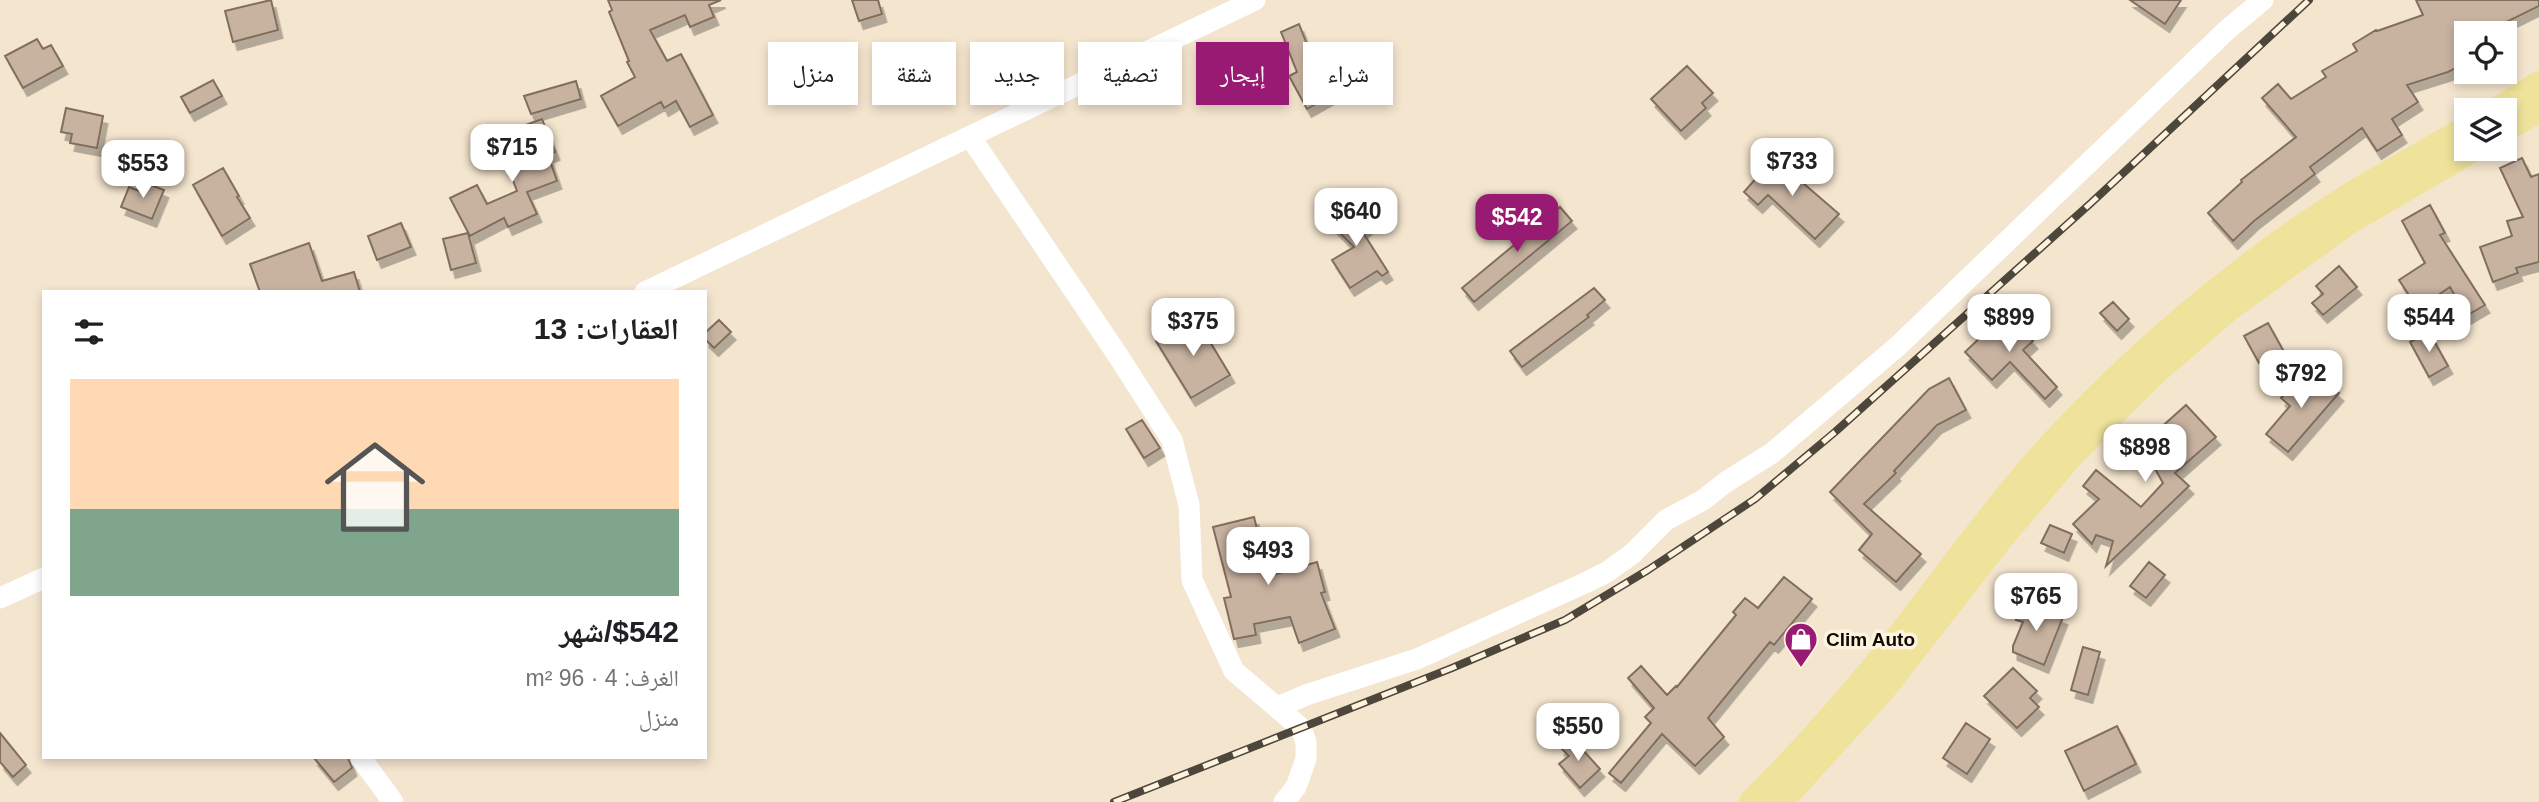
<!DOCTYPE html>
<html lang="ar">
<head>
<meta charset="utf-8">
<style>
	:root { --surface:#fff; --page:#f2f2f2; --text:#202124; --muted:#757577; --accent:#981a72 }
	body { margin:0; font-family:Helvetica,"Noto Naskh Arabic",sans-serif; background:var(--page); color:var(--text); direction:rtl; height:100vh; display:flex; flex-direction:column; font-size:26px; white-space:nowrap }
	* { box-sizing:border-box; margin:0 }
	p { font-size:23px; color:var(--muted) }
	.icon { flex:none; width:38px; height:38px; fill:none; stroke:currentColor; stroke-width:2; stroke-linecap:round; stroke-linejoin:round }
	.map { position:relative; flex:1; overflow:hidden; direction:ltr }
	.panel { position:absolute; left:42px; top:290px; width:665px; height:469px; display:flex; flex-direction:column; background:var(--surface); border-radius:0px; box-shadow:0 4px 10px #0003; direction:rtl }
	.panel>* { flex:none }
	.guide { position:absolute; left:728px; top:42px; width:665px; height:63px; direction:rtl; display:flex; gap:14px }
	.tools { position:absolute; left:2454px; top:21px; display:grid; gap:14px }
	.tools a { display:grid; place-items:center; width:63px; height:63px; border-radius:0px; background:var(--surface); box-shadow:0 4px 10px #0003; font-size:35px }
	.price { position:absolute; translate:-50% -60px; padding:0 16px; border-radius:14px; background:#fff; color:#222; font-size:23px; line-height:46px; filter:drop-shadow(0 2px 4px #0008) }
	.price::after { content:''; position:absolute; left:50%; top:42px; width:21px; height:16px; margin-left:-10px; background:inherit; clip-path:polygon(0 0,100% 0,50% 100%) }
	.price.selected { background:var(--accent); color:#fff }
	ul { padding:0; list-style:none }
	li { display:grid; align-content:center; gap:14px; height:371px; padding:0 28px }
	li span { display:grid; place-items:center; height:217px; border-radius:0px; color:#555 }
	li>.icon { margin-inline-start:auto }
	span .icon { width:126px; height:126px; fill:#fffc; stroke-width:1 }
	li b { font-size:30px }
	h2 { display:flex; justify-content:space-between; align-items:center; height:84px; padding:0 28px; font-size:30px }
	.chip { padding:0 24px; border-radius:0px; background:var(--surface); box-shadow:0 4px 10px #0003; font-size:24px; line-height:63px }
	.chip.selected { background:var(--accent); color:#fff }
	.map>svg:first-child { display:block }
	.building { fill:#c8b2a0; stroke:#826e5e; stroke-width:2; filter:url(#shadow) }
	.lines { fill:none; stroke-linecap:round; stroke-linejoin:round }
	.minor { stroke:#fff; stroke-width:21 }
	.major { stroke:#efe29b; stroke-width:26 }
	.rail-casing { stroke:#4d463a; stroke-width:8 }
	.rail { stroke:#fff3e0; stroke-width:5; stroke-dasharray:16; stroke-linecap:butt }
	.labels { text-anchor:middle; stroke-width:7; stroke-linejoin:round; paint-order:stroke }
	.poi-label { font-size:19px; font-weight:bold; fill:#0f0b04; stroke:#fff3e0; text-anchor:start }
</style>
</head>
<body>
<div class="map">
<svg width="2539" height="802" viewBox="0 0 2539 802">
	<defs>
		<filter id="shadow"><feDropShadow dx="4.5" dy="8" stdDeviation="0" flood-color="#0004"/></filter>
	</defs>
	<rect width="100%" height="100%" fill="#f4e5ce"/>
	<path class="building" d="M271,0L278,30L233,42L225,11Z
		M608,0H721L709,5L714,17L690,27L685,15L650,30L667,61L681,54L713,115L690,127L676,101L664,108L661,102L618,126L601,96L635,77L627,62L629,61L609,12L612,10Z
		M852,0H878L882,14L859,21Z
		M2130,0H2181L2165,24Z
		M2416,0H2539V6L2484,33H2466V63L2448,72L2407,85L2418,102L2392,119L2402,135L2377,151L2362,128L2310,167L2315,174L2254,221L2233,241L2208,213L2242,182L2241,180L2296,137L2262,98L2278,84L2291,99L2326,77L2322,71L2357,51L2353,44L2376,30L2377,31L2423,15Z
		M1299,24L1314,62L1319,60L1337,92L1307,109L1289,76L1297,72L1281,32Z
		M37,39L43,49L51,45L63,66L23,88L5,56Z
		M1687,66L1713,93L1702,103L1706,108L1681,131L1651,99Z
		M213,80L222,96L190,113L181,97Z
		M576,81L581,99L531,114L524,96Z
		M66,108L103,116L97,148L70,143L72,134L61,132Z
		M542,119L555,152L548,155L557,181L527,192L537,214L508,227L504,218L470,236L450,198L477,185L487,204L517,191L505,160L526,152L517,128Z
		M1774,158L1839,214L1815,239L1768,195L1758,205L1744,192Z
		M2522,158L2531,177L2539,174V262L2516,268L2518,273L2493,282L2480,247L2512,236L2507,221L2523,217L2500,168Z
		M223,168L239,196L237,197L250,218L222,236L193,185Z
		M146,183L164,190L152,219L121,207L129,187L142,192Z
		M1352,202L1372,222L1362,231L1388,272L1382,276L1377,271L1350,288L1332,260L1354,247L1330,223Z
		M2430,205L2445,233L2440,235L2485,305L2466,316L2450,287L2418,309L2399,280L2425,263L2402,221Z
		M1560,207L1572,221L1474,302L1462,288Z
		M401,223L411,247L377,260L368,236Z
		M468,233L476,263L451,270L443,239Z
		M309,243L322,281L354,272L360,292H260L250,264Z
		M2339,266L2357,287L2323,315L2312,303L2323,294L2316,286Z
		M1594,288L1605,300L1587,315L1589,317L1522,367L1510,351Z
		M2113,302L2129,319L2117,331L2100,313Z
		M2007,312L2033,341L2023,350L2057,387L2045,399L2010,362L1992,380L1965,352Z
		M1195,317L1230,375L1191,398L1156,341Z
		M719,320L731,332L714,348L705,339V333Z
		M2268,323L2283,350L2259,363L2244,336Z
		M2429,332L2448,366L2429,377L2410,342Z
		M2308,372L2317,384L2321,378L2339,393L2288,452L2266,434L2290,406L2281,398L2296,380Z
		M1949,378L1966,410L1937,425L1894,471L1896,473L1864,504L1921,554L1896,582L1859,550L1872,534L1830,492L1929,389Z
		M2186,405L2216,437L2175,473L2189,486L2106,566L2113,541L2096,535L2092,544L2073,524L2099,499L2083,486L2096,470L2141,507L2163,483L2148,456L2141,460L2134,447L2147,440Z
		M1142,420L1160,448L1144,458L1126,429Z
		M1254,517L1269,576L1317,562L1325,592L1321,593L1335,629L1299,643L1290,617L1254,624L1256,635L1234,639L1224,598L1231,597L1213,527Z
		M2050,525L2072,534L2064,553L2041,543Z
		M2149,562L2165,575L2146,598L2130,586Z
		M1784,577L1812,599L1774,645L1770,642L1708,718L1724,737L1695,766L1662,734L1621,783L1609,773L1651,723L1645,717L1654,708L1628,678L1641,666L1667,695L1676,686L1677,687L1736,615L1733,612L1745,598L1758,608Z
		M2023,602L2063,617L2044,665L2013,652V646L2023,622L2016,620Z
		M2083,647L2100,652L2088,695L2071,690Z
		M2013,668L2037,691L2030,698L2039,707L2017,728L1984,696Z
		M1966,723L1990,739L1967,774L1943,758Z
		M2117,726L2136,764L2084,791L2065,751Z
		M0,733L26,765L13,777L0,762Z
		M1571,737L1600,769L1580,788L1559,764L1569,756L1560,747Z
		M314,758H348L352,768L334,782Z"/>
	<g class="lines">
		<path class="minor" d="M971,138L1117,354L1172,440L1189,505L1192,580L1234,671L1301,728L1306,742V759L1296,787L1284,802
			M645,292L1255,0
			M0,598L44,578
			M1278,707L1306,695L1417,659L1585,583L1607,572L1632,554L1666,520L1703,500L1726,482L1772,453L1898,346L2228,29L2263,0
			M361,758L393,802"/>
		<path class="major" d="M2497,110L2539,84
			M2504,130L2539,109
			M1752,802C1798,756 1842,707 1883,657C1935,592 1982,524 2037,461C2125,362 2239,265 2351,195C2389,172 2428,151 2466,129
			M1780,802L1883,689L2003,535L2072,454L2155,372L2229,308L2348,222L2473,149"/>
		<defs>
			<path id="rail" d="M1114,802L1452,668L1565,620L1648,570L1755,499L1835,432L2091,203L2309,0"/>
		</defs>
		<use href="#rail" class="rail-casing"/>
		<use href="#rail" class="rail"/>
	</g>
	<defs>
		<symbol id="shop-pin" viewBox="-11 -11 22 30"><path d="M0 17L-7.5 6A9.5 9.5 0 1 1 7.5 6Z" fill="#981a72" stroke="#fff3e0"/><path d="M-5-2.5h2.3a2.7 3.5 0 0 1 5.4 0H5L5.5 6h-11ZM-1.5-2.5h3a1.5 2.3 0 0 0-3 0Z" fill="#fff"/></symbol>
	</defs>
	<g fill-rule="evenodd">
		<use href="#shop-pin" x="1782" y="620" width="38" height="52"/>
	</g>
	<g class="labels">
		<g class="poi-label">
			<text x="1826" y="646">Clim Auto</text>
		</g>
	</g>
</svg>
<div class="tools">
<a><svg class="icon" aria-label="locate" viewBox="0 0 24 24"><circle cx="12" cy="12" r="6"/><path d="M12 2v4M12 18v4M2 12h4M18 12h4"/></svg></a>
<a><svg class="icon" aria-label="layers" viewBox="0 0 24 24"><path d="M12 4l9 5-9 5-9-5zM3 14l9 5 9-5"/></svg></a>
</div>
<b class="price" style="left:512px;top:184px">$715</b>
<b class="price" style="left:1792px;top:198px">$733</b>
<b class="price" style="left:143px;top:200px">$553</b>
<b class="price" style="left:1356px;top:248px">$640</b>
<b class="price selected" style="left:1517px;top:254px">$542</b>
<b class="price" style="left:2009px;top:354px">$899</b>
<b class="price" style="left:2429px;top:354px">$544</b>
<b class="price" style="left:1193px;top:358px">$375</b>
<b class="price" style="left:2301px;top:410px">$792</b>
<b class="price" style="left:2145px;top:484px">$898</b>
<b class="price" style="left:1268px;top:587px">$493</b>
<b class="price" style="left:2036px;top:633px">$765</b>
<b class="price" style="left:1578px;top:763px">$550</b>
<div class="guide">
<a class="chip">شراء</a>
<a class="chip selected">إيجار</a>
<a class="chip">تصفية</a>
<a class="chip">جديد</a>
<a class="chip">شقة</a>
<a class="chip">منزل</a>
</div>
<section class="panel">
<h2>العقارات: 13<svg class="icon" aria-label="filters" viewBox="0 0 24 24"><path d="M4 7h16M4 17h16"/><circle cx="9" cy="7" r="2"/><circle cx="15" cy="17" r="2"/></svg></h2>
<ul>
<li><span style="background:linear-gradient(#ffd9b3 60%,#7fa58c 0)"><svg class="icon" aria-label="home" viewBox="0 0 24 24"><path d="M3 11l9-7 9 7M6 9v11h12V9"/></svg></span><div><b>$542/شهر</b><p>الغرف: 4 · 96 m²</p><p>منزل</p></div></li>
</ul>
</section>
</div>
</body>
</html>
